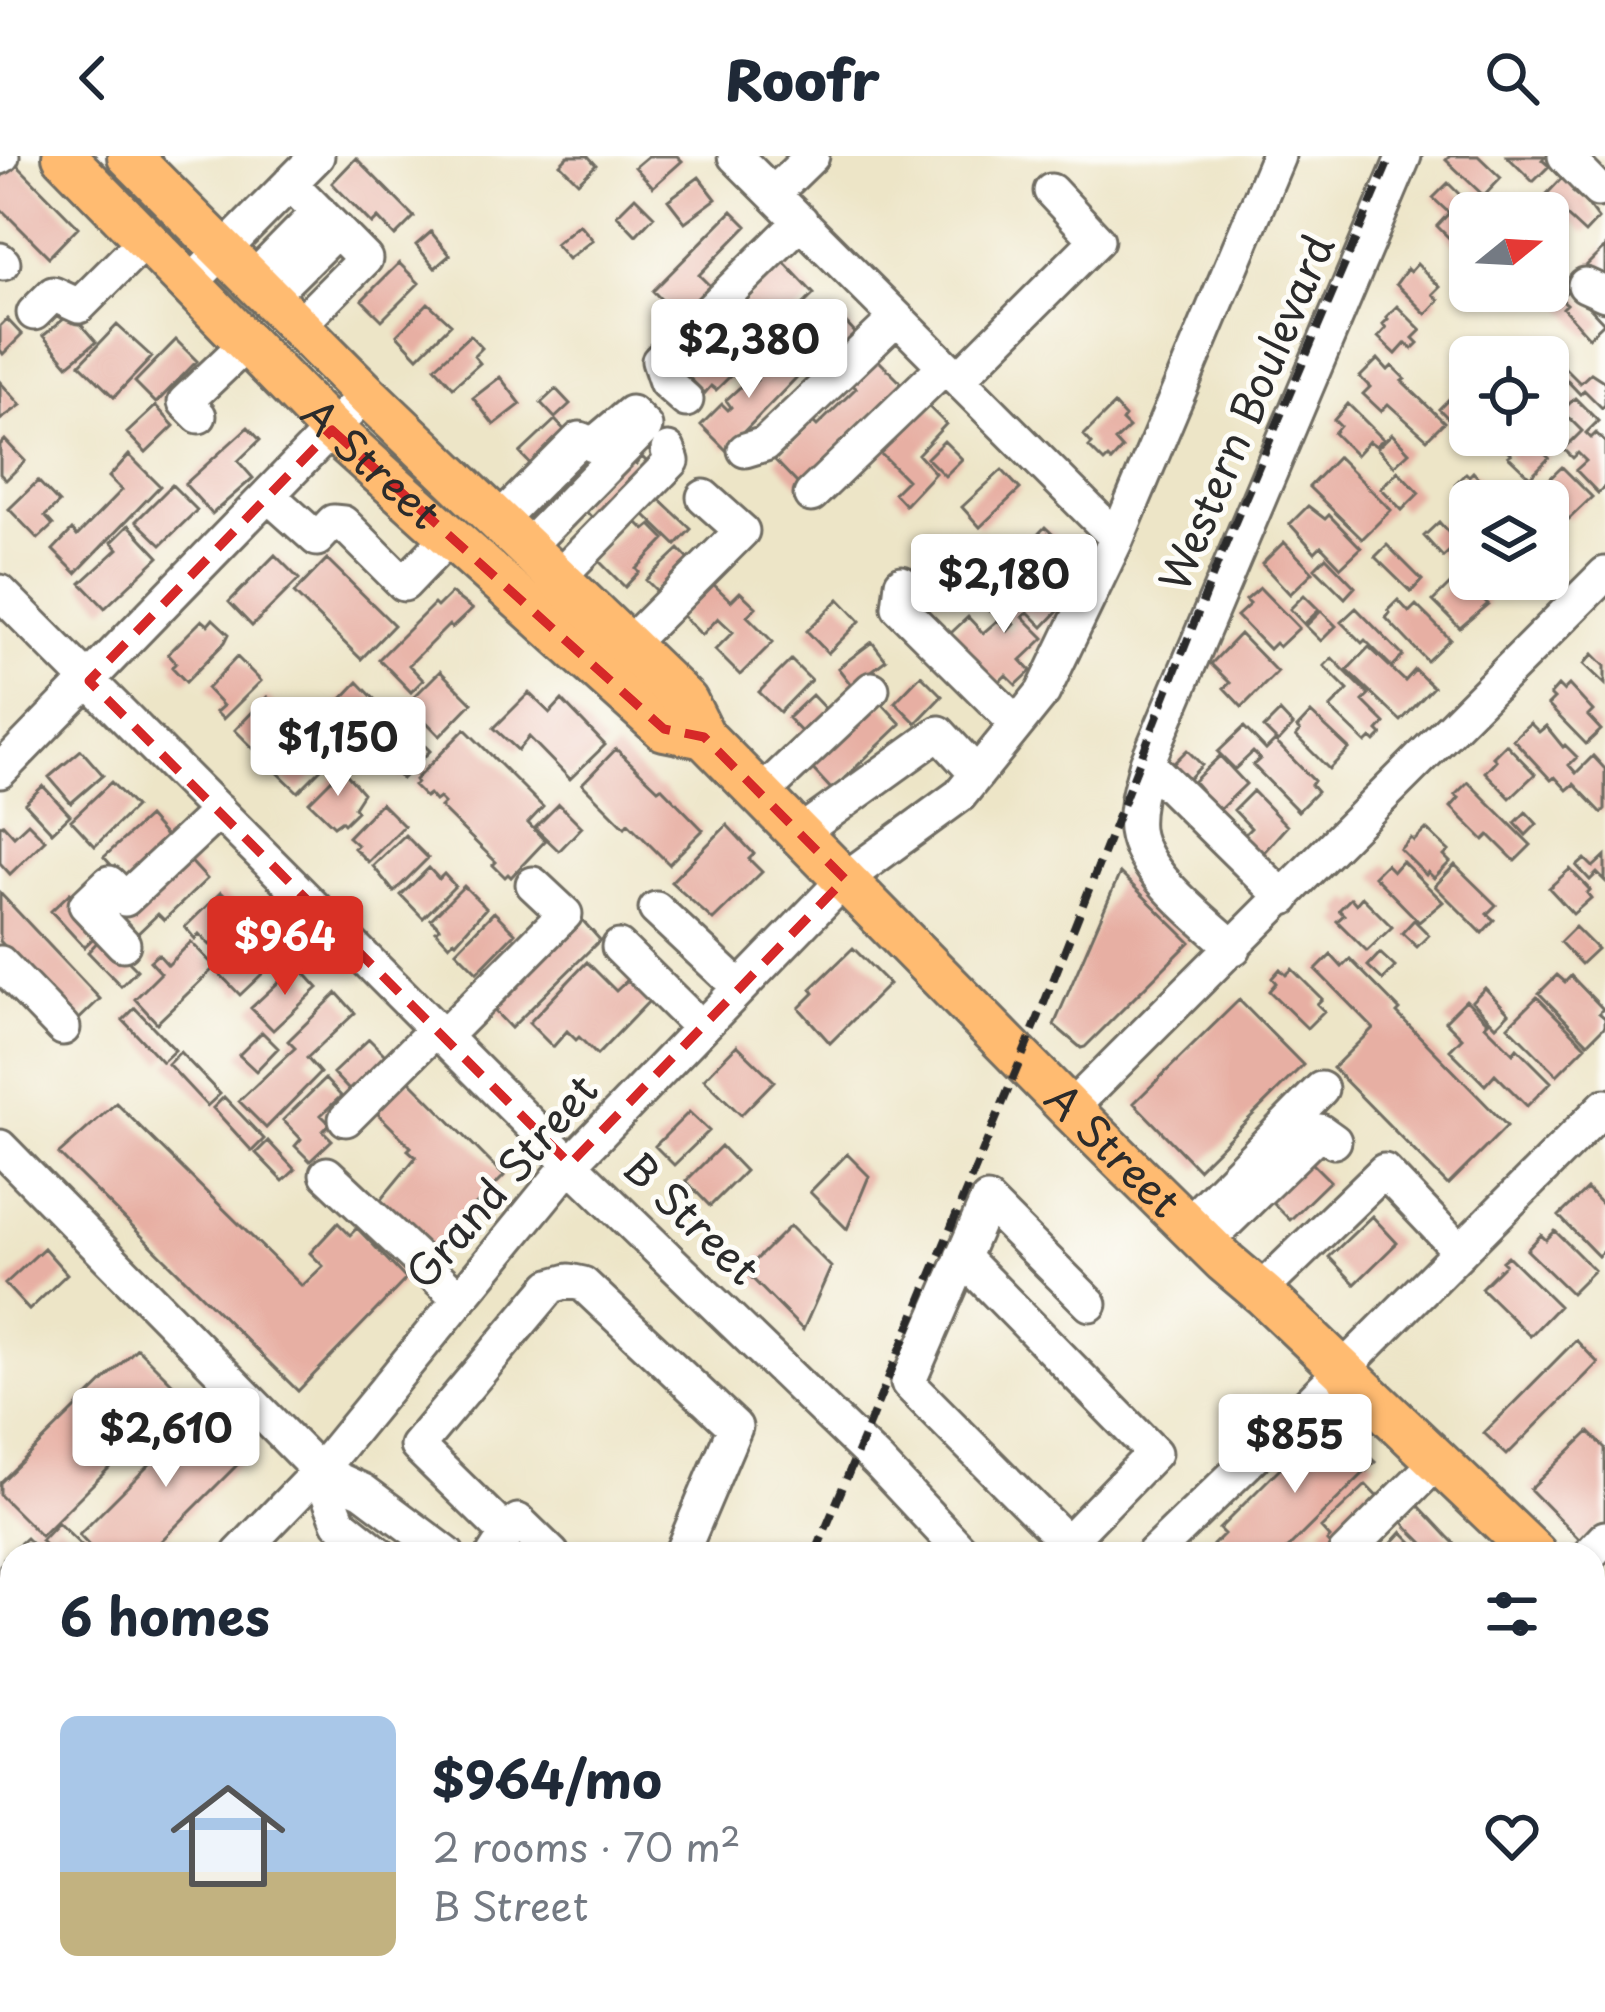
<!DOCTYPE html>
<html lang="en">
<head>
<meta charset="utf-8">
<style>
	:root { --surface:#fff; --page:#f6f6f7; --text:#1f2937; --muted:#747a83; --line:#e0e1e3; --accent:#d93025 }
	body { margin:0; font-family:"Playpen Sans",sans-serif; background:var(--page); color:var(--text); height:100vh; display:flex; flex-direction:column; font-size:45px; white-space:nowrap }
	* { box-sizing:border-box; margin:0 }
	p { font-size:39px; color:var(--muted) }
	.icon { flex:none; width:66px; height:66px; fill:none; stroke:currentColor; stroke-width:2; stroke-linecap:round; stroke-linejoin:round }
	.map { position:relative; flex:1; overflow:hidden }
	.drawer { position:absolute; left:0px; top:1386px; width:1605px; height:471px; display:flex; flex-direction:column; background:var(--surface); border-radius:36px 36px 0 0; box-shadow:0 3px 9px #0004 }
	.drawer>* { flex:none }
	.needle { width:78px; rotate:72deg }
	.controls { position:absolute; left:1449px; top:36px; display:grid; gap:24px }
	.controls a { display:grid; place-items:center; width:120px; height:120px; border-radius:18px; background:var(--surface); box-shadow:0 3px 9px #0004; font-size:60px }
	.price { position:absolute; translate:-50% -102px; padding:0 27px; border-radius:12px; background:#fff; color:#222; font-size:39px; line-height:78px; filter:drop-shadow(0 3px 6px #0008) }
	.price::after { content:''; position:absolute; left:50%; top:72px; width:36px; height:27px; margin-left:-18px; background:inherit; clip-path:polygon(0 0,100% 0,50% 100%) }
	.price.current { background:var(--accent); color:#fff }
	ul { padding:0; list-style:none }
	li { display:flex; align-items:center; gap:36px; height:300px; padding:0 60px }
	li+li { border-top:3px solid var(--line) }
	li span { display:grid; place-items:center; flex:none; width:336px; height:240px; border-radius:18px; color:#555 }
	li>.icon { margin-inline-start:auto }
	span .icon { width:144px; height:144px; fill:#fffc; stroke-width:1 }
	li b { font-size:51px }
	h2 { display:flex; justify-content:space-between; align-items:center; height:144px; padding:0 60px; font-size:51px }
	header { display:flex; justify-content:space-between; align-items:center; height:156px; padding:0 60px; background:var(--surface); font-size:54px; font-weight:800 }
	.map>svg:first-child { display:block }
	.building { fill:#e7afa3 }
	.lines { fill:none; stroke-linecap:round; stroke-linejoin:round }
	.minor-casing { stroke:#6f6c62; stroke-width:39 }
	.major-casing { stroke:#6f6c62; stroke-width:48 }
	.path { stroke:#6f6c62; stroke-width:4.5; stroke-dasharray:3 9; stroke-linecap:butt }
	.minor { stroke:#fff; stroke-width:33 }
	.major { stroke:#ffbb71; stroke-width:42 }
	.rail { stroke:#2b2b2b; stroke-width:8; stroke-dasharray:18 9; stroke-linecap:butt }
	.marked { fill:none; stroke:#d62828; stroke-width:9; stroke-dasharray:24 15; stroke-linejoin:round }
	.labels { text-anchor:middle; stroke-width:10; stroke-linejoin:round; paint-order:stroke }
	.street-label { font-size:42px; fill:#2b2b2b; stroke:#fdfcf7 }
</style>
</head>
<body>
<header><svg class="icon" aria-label="back" viewBox="0 0 24 24"><path d="M15 5l-7 7 7 7"/></svg>Roofr<svg class="icon" aria-label="search" viewBox="0 0 24 24"><circle cx="10" cy="10" r="6"/><path d="M15 15l6 6"/></svg></header>
<div class="map">
<svg width="1605" height="1856" viewBox="0 0 1605 1856">
	<rect width="100%" height="100%" fill="#fdfcf7"/>
	<filter id="ink" filterUnits="userSpaceOnUse"><feTurbulence type="fractalNoise" baseFrequency=".00833" numOctaves="2"/><feDisplacementMap in="SourceGraphic" scale="24" xChannelSelector="R" yChannelSelector="G"/><feConvolveMatrix kernelMatrix="1 2 1 2 8 2 1 2 1" color-interpolation-filters="sRGB"/></filter>
	<filter id="wash" filterUnits="userSpaceOnUse"><feTurbulence type="fractalNoise" baseFrequency=".004" numOctaves="4" result="noise"/><feDisplacementMap in="SourceGraphic" scale="48" xChannelSelector="R" yChannelSelector="G"/><feGaussianBlur stdDeviation="2.7" result="paint"/><feColorMatrix in="noise" values="0 0 0 0 0 0 0 0 0 0 0 0 0 0 0 0 0 1.4 0 .05"/><feComposite in="paint" operator="in"/></filter>
	<g filter="url(#wash)">
		<rect width="100%" height="100%" fill="#ede5c7"/>
		<g id="blocks">
			<path class="building" d="M568,0H588L596,9L578,26L560,8Z
				M648,0H677L682,5L653,31L635,11Z
				M1450,0H1478L1501,22L1484,40L1446,4Z
				M1507,0H1546L1542,4L1549,10L1533,26Z
				M356,2L414,61L395,80L378,62L372,68L332,27Z
				M15,7L78,71L49,101L0,52V22Z
				M699,21L716,43L685,66L668,44Z
				M1562,22L1568,28L1571,24L1577,31L1573,36L1581,43L1584,39L1589,44L1586,47L1598,63L1585,77L1545,40Z
				M1448,27L1467,46L1462,51L1470,58V103L1437,70L1449,57L1433,42Z
				M635,41L654,60L636,79L617,59Z
				M732,55L747,70L699,119L716,136L685,168L653,135Z
				M579,68L593,84L568,103L555,88Z
				M431,76L450,99L435,112L416,89Z
				M1605,91V127L1587,109Z
				M784,106L814,138L716,234L711,230L705,237L670,203L725,148L735,155Z
				M399,107L419,127L382,164L362,144Z
				M1417,108L1440,131L1433,138L1439,144L1426,158L1396,128L1407,113L1410,116Z
				M1571,132L1604,167L1589,181L1563,152L1567,148L1560,142Z
				M428,147L451,168L418,201L397,179Z
				M1397,150L1421,174L1413,182L1418,187L1412,193L1406,187L1396,198L1378,181L1386,172L1383,168L1388,163L1386,161Z
				M71,157L96,186L68,209L43,180Z
				M828,158L837,167L841,162L858,180L836,210L813,188L802,199L784,180L799,166L808,177Z
				M7,163L22,179L3,198L0,194V170Z
				M117,169L152,201L114,241L80,208Z
				M470,179L482,192L474,200L480,207L453,231L435,211Z
				M176,184L197,205L156,247L135,226Z
				M773,196L797,221L726,294L701,269L722,248L728,254L731,251L726,244L749,223L753,228L757,224L751,218Z
				M875,201L903,229L800,330L775,304L813,266L817,270L856,232L849,226Z
				M1378,203L1388,214L1392,210L1405,223L1402,225L1444,266L1427,283L1388,248L1381,255L1363,238L1370,231L1360,221Z
				M1564,211L1580,227L1591,217L1605,226V249L1602,252L1584,234L1580,238L1559,216Z
				M500,221L521,248L494,269L473,242Z
				M0,226L21,249L0,264Z
				M1466,226L1470,230V261L1459,273L1439,253Z
				M556,233L570,248L555,262L541,247Z
				M1575,242L1598,265L1586,277L1591,282L1596,277L1605,286V330L1598,337L1576,314L1586,305L1578,297L1573,302L1564,293L1582,275L1562,255Z
				M1348,248L1383,283L1376,290L1369,285L1356,299L1334,277L1340,270L1334,264Z
				M1114,249L1125,261L1122,265L1129,272L1115,285L1122,293L1111,305L1108,302L1104,306L1089,291L1092,288L1084,279Z
				M156,250L174,270L146,297L127,277Z
				M928,250L946,268L918,298L935,317L905,349L894,337L907,324L880,297Z
				M555,264L572,282L537,315L520,297Z
				M248,271L260,284L238,305L253,322L212,358L185,328Z
				M1392,278L1409,296L1394,310L1377,292Z
				M1513,279H1526L1549,302L1530,321L1508,300L1511,298L1502,289Z
				M5,284L25,305L6,324L0,318V289Z
				M944,285L962,303L945,320L927,302Z
				M129,299L160,330L76,417L53,394L72,374L77,380L122,334L109,321Z
				M627,299L636,308L642,301L655,314L599,369L578,347Z
				M1338,301L1391,354L1362,383L1309,331Z
				M1562,311L1592,341L1569,363L1539,333Z
				M1002,314L1020,333L980,371L962,351Z
				M1398,315L1419,337L1402,354L1381,332Z
				M1473,316L1486,330L1475,345H1471L1455,328L1466,317L1469,320Z
				M38,325L59,347L45,360L53,369L38,383L9,353Z
				M172,329L197,354L161,389L136,365Z
				M657,341L691,373L676,389L642,356Z
				M1308,350L1325,363L1329,359L1361,392L1341,411L1321,390L1315,396L1290,368Z
				M634,363L645,374L651,369L665,383L636,413L639,416L625,431L596,402Z
				M1439,366L1458,387L1443,401L1424,380Z
				M129,369L159,401L105,452L81,427L118,393L112,386Z
				M1045,371L1066,391L1038,421L1036,418L1025,429L1006,411Z
				M1548,378L1561,391L1556,397L1559,400L1548,411Z
				M1284,386L1313,416L1290,438L1262,408Z
				M1387,389L1422,424L1411,436L1375,401Z
				M679,393L698,413L666,444L646,424Z
				M275,399L299,423L252,470L229,446Z
				M1326,401L1355,431L1345,442L1315,412Z
				M327,403L394,469L361,503L294,437Z
				M1459,419L1488,448L1460,472L1433,445Z
				M712,427L731,445L740,436L756,451L747,460L773,486L740,519L715,494L733,476L718,462L702,479L681,458Z
				M1028,428L1041,441L1048,434L1063,450L1043,471L1028,456L1023,461L1044,482L1021,504L1031,515L1016,529L1006,519L992,533L939,477L945,471L951,477L968,461L983,477L998,464L1008,475L1014,468L1001,454L998,456L995,449L989,455L986,451L1004,433L1013,443Z
				M1260,432L1299,472L1279,491L1275,487L1269,493L1237,460L1250,448L1246,444Z
				M451,437L472,453L452,472L449,469L409,509L423,524L411,536L379,503L434,448L437,451Z
				M1304,439L1319,454L1304,468L1290,453Z
				M839,443L860,465L828,497L807,475Z
				M1398,444L1409,456L1416,449L1450,483L1427,505L1386,462L1390,457L1388,454Z
				M1356,452L1403,500L1392,511L1365,484L1362,487L1341,466Z
				M1321,455L1336,470L1321,485L1306,470Z
				M213,463L229,478L225,486L186,526L172,511L176,507L168,498L202,464L208,469Z
				M1240,478L1277,516L1242,551L1224,532L1230,527L1211,508Z
				M872,486L886,504L852,530L838,512Z
				M1369,491L1405,525L1415,514L1433,531L1401,565L1347,514Z
				M1593,498L1605,510V528L1584,508Z
				M237,501L261,525L223,563L216,556L223,550L207,533Z
				M1332,502L1369,539L1363,545L1385,567L1378,575L1382,579L1375,586L1371,582L1366,587L1330,552L1348,534L1324,510Z
				M791,504L811,524L780,556L759,536Z
				M440,515L472,547L440,580L408,547Z
				M921,519L942,540L916,567L895,546Z
				M358,526L383,552L361,574L336,549Z
				M1569,529L1593,555L1588,560L1601,574L1586,588L1548,549L1554,543L1550,539L1558,530L1563,535Z
				M529,537L550,557L562,544L605,589L570,623L529,581L518,594L494,572Z
				M812,539L833,561L809,584L788,562Z
				M267,541L289,565L258,597L235,574Z
				M878,543L901,568L832,634L809,609Z
				M1280,556L1293,570L1278,586L1264,572Z
				M1311,557L1349,593L1329,613L1296,580L1300,575L1297,572Z
				M1530,567L1539,576L1546,570L1563,591L1565,589L1577,601L1569,609L1576,617L1593,600L1605,613V654L1602,657L1574,628L1567,634L1555,621L1551,624L1513,583Z
				M312,570L331,590L316,606L322,612L298,636L272,611Z
				M1244,571L1266,594L1275,585L1314,625L1311,629L1317,636L1298,655L1253,609L1260,603L1253,596L1235,613L1218,596Z
				M465,573L543,651L528,667L545,685L511,721L508,718L505,721L493,709L496,706L440,651L444,647L439,642L435,645L429,638L425,641L414,630L417,627L415,624Z
				M412,577L430,595L402,623L387,607L389,604L387,602Z
				M1506,588L1535,618L1510,642L1485,616L1496,604L1493,601Z
				M616,593L658,633L661,631L703,674L669,708L628,667L625,671L582,628Z
				M81,594L103,619L71,647L49,621Z
				M1187,594L1202,609L1183,629L1168,613Z
				M1220,600L1246,628L1216,657L1196,636L1200,632L1194,625Z
				M342,613L363,637L354,651L357,655L344,668L341,665L334,670L309,646Z
				M111,626L135,651L95,690L71,664Z
				M1468,626L1531,689L1515,705L1489,679L1484,684L1451,651L1459,642L1455,639Z
				M43,630L70,659L52,676L25,647Z
				M1253,635L1287,670L1256,705L1237,686L1251,672L1234,654Z
				M381,647L404,670L368,706L354,692L357,689L348,681Z
				M559,648L582,671L559,695L535,672Z
				M1526,656L1537,668L1526,679L1515,667Z
				M148,661L174,690L130,730L104,701Z
				M28,667L45,684L10,718L0,707V670L3,668L14,680Z
				M727,669L754,698L749,703L762,716L713,764L671,726Z
				M1426,673L1449,695L1444,700L1450,706L1434,722L1428,716L1426,719L1400,693L1411,682L1414,685Z
				M405,679L428,702L394,736L373,710Z
				M184,698L207,723L164,764L158,758L136,779L119,760Z
				M1605,700V725L1597,717L1590,724L1577,710L1585,703L1593,711Z
				M1402,705L1443,746L1419,766L1374,720L1386,708L1393,715Z
				M1455,709L1496,749L1487,758L1494,764L1482,777L1435,730Z
				M429,712L439,723L444,718L455,730L423,762L401,739Z
				M1570,713L1590,734L1587,737L1591,742L1573,758L1549,732Z
				M1120,717L1190,786L1085,891L1081,892L1054,869Z
				M464,730L486,752L456,786L454,784L449,789L436,775L440,772L431,763Z
				M221,736L243,758L210,789L199,778L195,783L185,771Z
				M0,737L100,843L76,866L0,785Z
				M70,737L103,773L84,791L51,755Z
				M1362,741L1392,771L1367,795L1337,765L1344,759L1339,754L1351,742L1356,748Z
				M494,756L515,777L477,816L456,795Z
				M576,757L600,784L511,872L486,846Z
				M1414,764L1429,779L1417,791L1402,777Z
				M260,771L284,797L240,839L216,814Z
				M1575,771L1597,793L1581,808L1560,786Z
				M103,780L137,814L121,830L88,796Z
				M191,786L215,811L157,867L135,843L161,817L150,805L158,798L168,809Z
				M853,792L889,828L830,887L799,852L814,837L811,833Z
				M1380,797L1395,811L1383,824L1368,810Z
				M1331,799L1342,811L1350,803L1400,854L1397,857L1507,970L1448,1029L1333,912L1373,872L1316,814Z
				M587,806L616,835L634,818L654,840L597,899L579,881L576,884L567,875L553,891L529,867Z
				M297,809L318,832L273,874L251,852Z
				M1280,813L1286,819L1292,813L1322,843L1317,848L1324,855L1307,872L1269,835L1276,827L1272,822Z
				M1557,819L1565,826L1571,820L1603,853L1599,857L1605,862V870L1588,887L1539,837Z
				M1485,832L1509,857L1496,870L1472,845Z
				M337,837L355,857L307,902L320,917L266,972L239,945L295,892L288,885Z
				M1537,841L1586,890L1557,919L1508,870Z
				M1239,844L1303,909L1198,1013L1134,947Z
				M1466,844L1488,866L1485,869L1513,897L1517,892L1551,926L1527,950L1495,918L1485,929L1450,894L1462,882L1445,865Z
				M135,852L175,894L162,906L123,864Z
				M262,876L278,892L256,915L239,899Z
				M369,883L394,908L362,939L353,930L349,934L333,917Z
				M737,889L774,925L741,959L704,923Z
				M180,896L220,938L207,950L168,908Z
				M407,922L504,1020L430,1095L378,1047L416,1001L408,994L411,991L375,955Z
				M325,923L341,940L321,959L330,968L323,975L332,984L310,1005L295,990L301,983L283,964Z
				M224,941L264,983L252,995L213,952Z
				M116,947L302,1130L323,1110L310,1097L338,1067L350,1079L357,1072L406,1123L298,1235L59,998Z
				M689,956L709,975L674,1009L655,990Z
				M268,985L295,1014L283,1025L256,997Z
				M721,990L745,1015L710,1050L686,1025Z
				M847,998L869,1020L847,1073L810,1036Z
				M1304,999L1330,1025L1290,1064L1264,1038Z
				M1587,1033L1605,1052V1093L1598,1100L1559,1060Z
				M1372,1060L1397,1087L1355,1128L1329,1101Z
				M790,1070L831,1111L803,1174L745,1115Z
				M1555,1075L1594,1114L1571,1137L1527,1094L1541,1079L1546,1084Z
				M44,1092L67,1118L29,1154L5,1128Z
				M1508,1100L1559,1150L1530,1180L1481,1132L1505,1108L1502,1105Z
				M1576,1184L1598,1207L1507,1299L1484,1277Z
				M137,1192L183,1238L41,1380L0,1339V1327Z
				M204,1254L248,1298L148,1398H97L79,1379Z
				M1589,1276L1605,1292V1365L1583,1387L1530,1333Z
				M1315,1277L1345,1278L1375,1306L1282,1398H1223L1213,1389L1224,1378L1219,1373Z
				M1366,1329L1388,1352L1339,1398L1327,1385L1330,1382L1321,1372Z
				M1419,1350L1447,1380L1465,1398H1434L1406,1370L1403,1366Z
				M58,1367L90,1398H55L41,1385Z
				M1402,1376L1424,1398H1380L1391,1388Z
				M26,1382L42,1398H12V1411L4,1402Z
				M3,1406L12,1415V1452L0,1439V1409Z
				M0,1523L12,1537V1556L0,1566Z
				M1596,1534L1605,1542V1848L1597,1856H1416L1406,1845H1593V1537Z
				M12,1834V1845H56L67,1856H0V1846Z
				M174,1845H259L270,1856H176L169,1849Z
				M312,1845H344L355,1856H323Z
				M604,1845H654L649,1856H630Z
				M834,1845H872L888,1856H826Z
				M1112,1845H1273L1284,1856H1104Z"/>
		</g>
	</g>
	<g filter="url(#ink)">
		<use href="#blocks" fill-opacity="0" stroke="#6f6c62" stroke-width="3"/>
		<g class="lines">
			<defs>
				<path id="minor" d="M735,0L1117,382
					M1565,0L1598,34
					M0,1L2,0
					M290,27L365,103L298,170
					M773,38L812,0
					M0,104L3,107
					M252,124L319,56
					M190,128L317,0
					M1585,129L1605,138
					M269,141L337,74
					M34,157L53,138L79,150L146,83
					M958,223L1097,84L1051,35
					M686,244L666,226L659,205L801,65
					M199,260L185,246L247,187
					M745,294L765,288L897,162
					M811,339L945,210
					M269,340L317,383L333,366L343,367L404,428L449,381
					M498,365L580,283L593,289L631,257L645,271L526,392
					M558,422L672,305L668,294
					M902,427L899,451L1017,568
					M0,436L570,1008L878,1306L964,1398
					M628,489L742,375L704,341
					M1147,607L1284,742
					M0,615L366,238
					M761,638L872,533
					M800,677L939,577L977,618
					M656,753L740,832
					M123,788L86,749L109,727L125,743L219,655
					M619,791L701,872
					M1234,792C1202,763 1142,718 1136,674C1134,651 1141,629 1147,607L1404,0
					M0,807L63,872
					M443,881L565,758L533,728
					M1070,953L1605,418
					M346,963L436,873
					M0,991L319,1315L363,1335L447,1398
					M327,1018L460,1143
					M1187,1069L1321,933
					M1205,1087L1320,975L1334,985
					M962,1101L1154,1297L1056,1398
					M1259,1136L1384,1015L1460,1095
					M319,1315L339,1366L379,1398
					M507,1378L518,1365L552,1398
					M239,1398L319,1315L570,1008L845,723L960,639L1043,536L1117,382L1278,0
					M494,1398L507,1378L417,1290L551,1130L569,1125L583,1128L735,1271L681,1398
					M1078,1398L908,1227L987,1045L1090,1148
					M1153,1398L1313,1243L1605,950
					M1345,1398L1439,1304
					M1590,1398L1605,1382
					M0,1646L12,1633
					M0,1696L12,1712
					M0,1734L12,1737
					M0,1828L12,1816
					M130,1845L150,1856
					M291,1845L302,1856
					M418,1845L425,1854L433,1845
					M1342,1845L1349,1856
					M700,1856L704,1845
					M749,1856L754,1845
					M783,1856L787,1845"/>
				<g id="major">
					<path id="s1" d="M64,0L332,274L664,573L704,581"/>
					<path id="s2" d="M129,0L366,238L686,545L704,581L1070,953L1224,1105L1264,1139L1535,1398"/>
					<path d="M1593,1456L1605,1468"/>
				</g>
			</defs>
			<use href="#minor" class="minor-casing"/>
			<use href="#major" class="major-casing"/>
			<path class="path" d="M936,1845L952,1856
				M1004,1856L1013,1845"/>
			<use href="#minor" class="minor"/>
			<use href="#major" class="major"/>
			<path class="rail" d="M815,1398L1041,855L1219,404L1391,0
				M622,1856L626,1845"/>
		</g>
	</g>
	<path class="marked" d="M332,274L664,573L704,581L845,723L570,1008L89,525Z"/>
	<g class="labels">
		<g class="street-label">
			<text transform="translate(1247 257) rotate(-67)" y="15">Western Boulevard</text>
			<text dy="15" stroke="none"><textPath href="#s1" startOffset="435">A Street</textPath></text>
			<text dy="15" stroke="none"><textPath href="#s2" startOffset="1401">A Street</textPath></text>
			<text transform="translate(502 1026) rotate(-49)" y="15">Grand Street</text>
			<text transform="translate(691 1063) rotate(44)" y="15">B Street</text>
		</g>
	</g>
</svg>
<div class="controls">
<a><svg class="needle" viewBox="-14 -14 28 28"><path d="M0-13l5 13h-10z" fill="#e53935"/><path d="M0 13l5-13h-10z" fill="#747a83"/></svg></a>
<a><svg class="icon" aria-label="locate" viewBox="0 0 24 24"><circle cx="12" cy="12" r="6"/><path d="M12 2v4M12 18v4M2 12h4M18 12h4"/></svg></a>
<a><svg class="icon" aria-label="layers" viewBox="0 0 24 24"><path d="M12 4l9 5-9 5-9-5zM3 14l9 5 9-5"/></svg></a>
</div>
<b class="price" style="left:749px;top:245px">$2,380</b>
<b class="price" style="left:1004px;top:480px">$2,180</b>
<b class="price" style="left:338px;top:643px">$1,150</b>
<b class="price current" style="left:285px;top:842px">$964</b>
<b class="price" style="left:166px;top:1334px">$2,610</b>
<b class="price" style="left:1295px;top:1340px">$855</b>
<section class="drawer">
<h2>6 homes<svg class="icon" aria-label="filters" viewBox="0 0 24 24"><path d="M4 7h16M4 17h16"/><circle cx="9" cy="7" r="2"/><circle cx="15" cy="17" r="2"/></svg></h2>
<ul>
<li><span style="background:linear-gradient(#a9c7e8 65%,#c2b280 0)"><svg class="icon" aria-label="home" viewBox="0 0 24 24"><path d="M3 11l9-7 9 7M6 9v11h12V9"/></svg></span><div><b>$964/mo</b><p>2 rooms · 70 m²</p><p>B Street</p></div><svg class="icon" aria-label="heart" viewBox="0 0 24 24"><path d="M12 20l-8-8c-3-5 5-10 8-4 3-6 11-1 8 4z"/></svg></li>
</ul>
</section>
</div>
</body>
</html>
